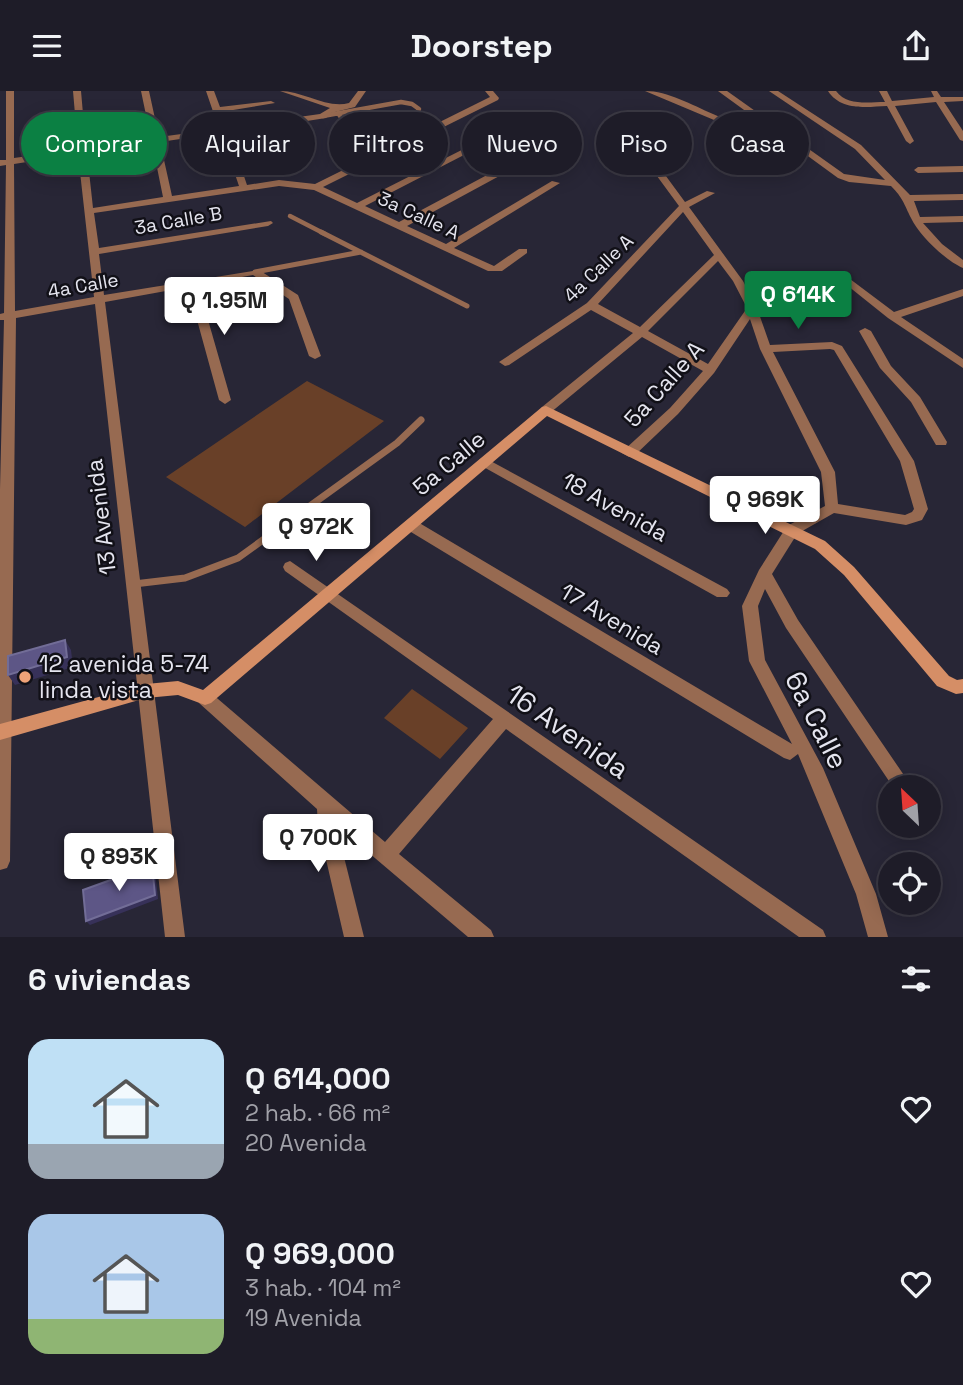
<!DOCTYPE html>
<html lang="es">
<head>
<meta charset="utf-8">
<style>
	:root { --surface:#1e1c28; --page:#2b2934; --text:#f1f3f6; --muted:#a1a1a8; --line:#3c3a45; --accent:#0b8043 }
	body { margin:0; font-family:"Space Grotesk",sans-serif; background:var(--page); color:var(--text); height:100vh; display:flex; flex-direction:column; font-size:26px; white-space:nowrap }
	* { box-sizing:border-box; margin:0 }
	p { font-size:23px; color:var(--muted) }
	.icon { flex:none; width:38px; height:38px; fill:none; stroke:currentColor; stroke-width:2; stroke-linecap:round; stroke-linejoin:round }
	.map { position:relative; height:846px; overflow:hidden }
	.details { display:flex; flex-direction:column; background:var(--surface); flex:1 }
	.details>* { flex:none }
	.top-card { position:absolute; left:21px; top:21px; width:922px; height:63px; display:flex; gap:14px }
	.needle { width:46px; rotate:335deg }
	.tools { position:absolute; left:878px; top:684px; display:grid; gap:14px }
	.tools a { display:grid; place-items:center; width:63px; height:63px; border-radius:50%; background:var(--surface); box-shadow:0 4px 18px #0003,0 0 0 2px var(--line); font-size:35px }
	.price { position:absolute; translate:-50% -60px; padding:0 16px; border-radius:7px; background:#fff; color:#222; font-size:23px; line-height:46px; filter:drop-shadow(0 2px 4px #0008) }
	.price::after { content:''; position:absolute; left:50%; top:42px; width:21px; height:16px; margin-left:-10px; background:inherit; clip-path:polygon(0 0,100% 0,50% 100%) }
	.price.selected { background:var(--accent); color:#fff }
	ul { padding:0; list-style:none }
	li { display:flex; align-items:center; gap:21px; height:175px; padding:0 28px }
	li span { display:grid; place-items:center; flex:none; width:196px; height:140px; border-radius:21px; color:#555 }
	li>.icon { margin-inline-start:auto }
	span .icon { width:84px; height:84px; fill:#fffc; stroke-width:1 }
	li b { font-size:30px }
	h2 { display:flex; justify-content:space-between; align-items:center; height:84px; padding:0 28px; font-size:30px }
	.chip { padding:0 24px; border-radius:32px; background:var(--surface); box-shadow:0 4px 18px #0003,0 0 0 2px var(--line); font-size:24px; line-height:63px }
	.chip.selected { background:var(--accent); color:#fff }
	header { display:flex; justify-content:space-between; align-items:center; height:91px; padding:0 28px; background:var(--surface); font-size:32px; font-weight:700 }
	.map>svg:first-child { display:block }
	.green { fill:#694028 }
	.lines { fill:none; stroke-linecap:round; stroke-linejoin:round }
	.lane-far2 { stroke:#976a51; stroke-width:4.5 }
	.lane-far1 { stroke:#976a51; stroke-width:5 }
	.lane { stroke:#976a51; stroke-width:7 }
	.street { fill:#976a51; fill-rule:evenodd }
	.secondary { fill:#d58e66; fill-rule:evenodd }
	.shaded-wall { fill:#373159 }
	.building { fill:#5d5686; stroke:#726d97; stroke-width:2 }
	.poi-dot { fill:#f0a378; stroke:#111017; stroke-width:2.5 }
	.labels { text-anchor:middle; stroke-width:5; stroke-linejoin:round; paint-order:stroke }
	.far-street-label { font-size:19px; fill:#e5e5ef; stroke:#111017 }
	.street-label { font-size:23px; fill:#e5e5ef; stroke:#111017 }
	.poi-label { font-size:23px; fill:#e5e5ef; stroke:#111017; text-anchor:start }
	.near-street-label { font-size:28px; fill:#e5e5ef; stroke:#111017 }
</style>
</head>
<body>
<header><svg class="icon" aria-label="menu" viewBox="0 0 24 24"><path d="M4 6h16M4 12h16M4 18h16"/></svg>Doorstep<svg class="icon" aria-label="share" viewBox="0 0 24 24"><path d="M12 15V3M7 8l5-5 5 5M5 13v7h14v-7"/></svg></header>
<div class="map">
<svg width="963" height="846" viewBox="0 0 963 846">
	<rect width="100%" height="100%" fill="#282636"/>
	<path class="green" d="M307,290L384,330L245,436L166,386Z
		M412,598L468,637L440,668L384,627Z"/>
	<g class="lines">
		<path class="lane-far2" d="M338,22L347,35
			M323,25L401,11L412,13L419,18L416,25
			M290,125L325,143"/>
		<path class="lane-far1" d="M321,141L467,215
			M255,181L361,161"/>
		<path class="lane" d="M134,493L185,487L238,467L397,352L421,329"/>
		<path class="street" d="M6,0H14V67L78,58L73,0H81L86,57L151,48L141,0H149L159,46L219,38L206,0H214L220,16L271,10L275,12L221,21L227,36L320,23L330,17L280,0C303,0 327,18 349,12L358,0H366L355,16L331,22L326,27L294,32L307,57L306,59H300L286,33L229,41L247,94L279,89L315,93L490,6L485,0H493L499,7L498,9L323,96L357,112L529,25H532V29L365,115L399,131L519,67H525V71L407,135L446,153L552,90L560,92L454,157L494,175L519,158H527V162L502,180H488L314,99L279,95L94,122L99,157L271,130L273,132L268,135L99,163L104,204L259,179L298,204L321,265L315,268L309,265L289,208L253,184L198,194L231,309L225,313L219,309L188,196L105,211L185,846H165L95,213L16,227L10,770L7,777L0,779V398L4,229H0V223L4,222L6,74L0,75V69H6ZM221,42L239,95L172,105L160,51ZM152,52L163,106L93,117L87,62ZM78,63L94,206L15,220L14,73Z
			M645,0C668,0 692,14 713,23C735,33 757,42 781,46L718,0H727L844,83L885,89L855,58L769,0H778L861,54L910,104L963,103V109L914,110L920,126L963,125V131L923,132L942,153L963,169V177C946,170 919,144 911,127C904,113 903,107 891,95L849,91L838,87L790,52L745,42Z
			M828,0H836C847,15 868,11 885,11L879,0H887L892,10L934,6L931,0H937L941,6H963V10L944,11L963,40V50L960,49L936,11L895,15L914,50L910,53L906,50L887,15C866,16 841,20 828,0Z
			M637,53L649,62L685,111L707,100L715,102L689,116L743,190L757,217L770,254L832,251L842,255L914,370L928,418L922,429L906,434L834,422L797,443L772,483L798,529L912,696H893L786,537L765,498L758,515L765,569L823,677L876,803L888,846H868L856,803L798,663L790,669L784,667L406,438L404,434L406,430H416L792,653L749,570L742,515L759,479L787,435L825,415L821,381L760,258L750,228L714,282L678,323L634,365L629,366L622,362L624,359L670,317L703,280L642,246L550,322H542L540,319L542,316L633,242L591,219L509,274L505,275L499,271L587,212L679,115L643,66L633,56ZM683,121L714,164L640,236L598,213ZM718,170L733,190L747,217L708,273L648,240ZM830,258L834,259L900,370L914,418L912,421L905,424L838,413L835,381L773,261Z
			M963,75V81L918,82L914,79L918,76Z
			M842,182L894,221L963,198V205L901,226L963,268V277L888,227L838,187V183Z
			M865,237L871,240L891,275L920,306L947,351L946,354H936L911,311L880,277L859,240Z
			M485,367L727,498L730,502L727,506H717L480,374L478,371L480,368Z
			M290,470L823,839L826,846H799L506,638L399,763L491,839L494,846H468L336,734L364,846H344L318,734L317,718L199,612L197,607L199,602L205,600L211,602L385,751L493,628L285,480L283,476L285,472Z"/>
		<path class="secondary" d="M546,315L825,450L854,476L949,585L957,589L963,588V602L956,603L937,595L844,484L815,458L547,325L211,612L205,614L178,604L146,607L0,649V633L146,593L178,590L203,599L542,316Z"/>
	</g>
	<path class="shaded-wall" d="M65,549L71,559L73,576L15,594L8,584Z
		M152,774L155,779L158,808L90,834L86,830Z"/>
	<path class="building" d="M65,549L67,566L8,584V565Z
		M152,774L155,804L86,830L83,799Z"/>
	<circle class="poi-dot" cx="25" cy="586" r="7"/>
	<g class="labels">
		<g class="far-street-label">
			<text transform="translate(419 124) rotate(25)" y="7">3a Calle A</text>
			<text transform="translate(178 129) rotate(-10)" y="7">3a Calle B</text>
			<text transform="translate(598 177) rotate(-44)" y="7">4a Calle A</text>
			<text transform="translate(83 194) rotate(-10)" y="7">4a Calle</text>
		</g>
		<g class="street-label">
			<text transform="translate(664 293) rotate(-48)" y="8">5a Calle A</text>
			<text transform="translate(449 372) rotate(-40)" y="8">5a Calle</text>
			<text transform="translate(615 416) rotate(29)" y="8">18 Avenida</text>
			<text transform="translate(101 426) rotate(-97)" y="8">13 Avenida</text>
			<text transform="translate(612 528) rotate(31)" y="8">17 Avenida</text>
		</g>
		<g class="poi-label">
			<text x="39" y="581">12 avenida 5-74<tspan x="39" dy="26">linda vista</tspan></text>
		</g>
		<g class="near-street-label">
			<text transform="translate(817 629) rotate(63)" y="10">6a Calle</text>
			<text transform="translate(568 640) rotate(35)" y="10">16 Avenida</text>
		</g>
	</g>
</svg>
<div class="tools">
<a><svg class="needle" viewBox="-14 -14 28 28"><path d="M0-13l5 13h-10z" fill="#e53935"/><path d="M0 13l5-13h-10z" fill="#a1a1a8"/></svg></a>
<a><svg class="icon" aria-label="locate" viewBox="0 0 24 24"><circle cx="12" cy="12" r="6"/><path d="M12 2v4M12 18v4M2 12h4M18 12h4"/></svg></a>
</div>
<b class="price selected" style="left:798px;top:240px">Q 614K</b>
<b class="price" style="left:224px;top:246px">Q 1.95M</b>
<b class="price" style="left:765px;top:445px">Q 969K</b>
<b class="price" style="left:316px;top:472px">Q 972K</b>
<b class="price" style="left:318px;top:783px">Q 700K</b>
<b class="price" style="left:119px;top:802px">Q 893K</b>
<div class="top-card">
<a class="chip selected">Comprar</a>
<a class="chip">Alquilar</a>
<a class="chip">Filtros</a>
<a class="chip">Nuevo</a>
<a class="chip">Piso</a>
<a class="chip">Casa</a>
</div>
</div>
<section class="details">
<h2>6 viviendas<svg class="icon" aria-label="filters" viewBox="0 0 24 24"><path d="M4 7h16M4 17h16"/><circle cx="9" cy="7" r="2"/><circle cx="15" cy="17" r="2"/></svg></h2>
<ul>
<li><span style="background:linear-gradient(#bfe0f5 75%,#9aa5b1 0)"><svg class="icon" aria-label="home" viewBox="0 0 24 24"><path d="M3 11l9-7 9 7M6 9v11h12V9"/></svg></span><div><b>Q 614,000</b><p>2 hab. · 66 m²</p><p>20 Avenida</p></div><svg class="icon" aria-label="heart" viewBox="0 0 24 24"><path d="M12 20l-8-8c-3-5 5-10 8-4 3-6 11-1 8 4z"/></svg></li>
<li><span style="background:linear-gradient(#a9c7e8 75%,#8fb573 0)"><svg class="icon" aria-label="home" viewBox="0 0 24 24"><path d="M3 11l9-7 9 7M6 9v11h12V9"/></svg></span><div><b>Q 969,000</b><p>3 hab. · 104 m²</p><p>19 Avenida</p></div><svg class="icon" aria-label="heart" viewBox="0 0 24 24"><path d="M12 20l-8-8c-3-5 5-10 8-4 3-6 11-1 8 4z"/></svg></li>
</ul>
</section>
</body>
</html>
